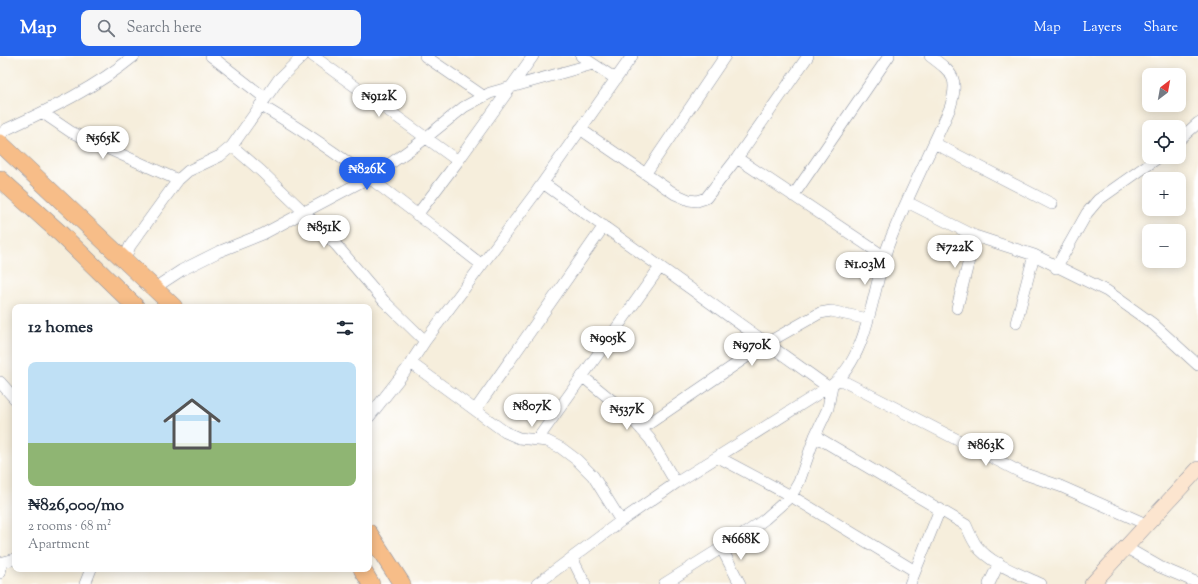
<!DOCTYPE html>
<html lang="en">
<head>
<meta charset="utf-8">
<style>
	:root { --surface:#fff; --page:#f6f6f7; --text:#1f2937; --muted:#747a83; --line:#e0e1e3; --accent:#2563eb }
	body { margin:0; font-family:"Sorts Mill Goudy",serif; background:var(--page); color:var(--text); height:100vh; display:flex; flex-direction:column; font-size:15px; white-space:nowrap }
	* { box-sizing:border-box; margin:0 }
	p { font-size:13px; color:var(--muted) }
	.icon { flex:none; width:22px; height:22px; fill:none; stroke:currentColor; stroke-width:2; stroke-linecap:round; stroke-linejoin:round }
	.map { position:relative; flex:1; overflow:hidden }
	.drawer { position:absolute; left:12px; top:248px; width:360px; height:268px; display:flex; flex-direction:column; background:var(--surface); border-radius:8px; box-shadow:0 2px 10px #0003 }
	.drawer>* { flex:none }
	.needle { width:26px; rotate:31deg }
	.controls { position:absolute; left:1142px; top:12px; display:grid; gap:8px }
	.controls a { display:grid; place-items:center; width:44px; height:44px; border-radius:8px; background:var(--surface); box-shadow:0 2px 10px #0003; font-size:20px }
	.price { position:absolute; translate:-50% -34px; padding:0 9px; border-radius:14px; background:#fff; color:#222; font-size:13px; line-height:26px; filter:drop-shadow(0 1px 2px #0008) }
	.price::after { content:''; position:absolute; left:50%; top:24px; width:12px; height:9px; margin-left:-6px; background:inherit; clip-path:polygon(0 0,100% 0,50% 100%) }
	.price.current { background:var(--accent); color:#fff }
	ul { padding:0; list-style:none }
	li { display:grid; align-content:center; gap:8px; height:212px; padding:0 16px }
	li+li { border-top:1px solid var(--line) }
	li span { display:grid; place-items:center; height:124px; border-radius:8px; color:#555 }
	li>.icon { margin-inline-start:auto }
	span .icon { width:72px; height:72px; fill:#fffc; stroke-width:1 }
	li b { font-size:17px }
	h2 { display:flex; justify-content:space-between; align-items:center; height:48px; padding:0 16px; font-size:17px }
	header { display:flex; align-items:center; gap:24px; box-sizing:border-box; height:56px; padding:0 20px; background:var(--accent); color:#fff }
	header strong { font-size:19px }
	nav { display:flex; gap:22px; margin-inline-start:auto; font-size:14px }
	.search { width:280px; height:36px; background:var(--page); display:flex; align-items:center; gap:10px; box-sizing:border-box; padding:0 14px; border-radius:8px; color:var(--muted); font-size:15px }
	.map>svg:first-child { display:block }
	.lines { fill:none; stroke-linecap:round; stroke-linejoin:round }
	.street-casing { stroke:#888e9d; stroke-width:12 }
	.secondary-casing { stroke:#888e9d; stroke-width:16 }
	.primary-casing { stroke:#888e9d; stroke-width:18 }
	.street { stroke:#fff; stroke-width:11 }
	.secondary { stroke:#fce5cf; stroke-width:15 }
	.primary { stroke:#f7bd88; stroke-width:17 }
</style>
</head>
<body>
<header>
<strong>Map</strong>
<div class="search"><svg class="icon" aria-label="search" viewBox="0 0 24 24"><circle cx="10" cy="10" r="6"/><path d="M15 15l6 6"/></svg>Search here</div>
<nav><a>Map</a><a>Layers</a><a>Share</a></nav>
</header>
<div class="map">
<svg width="1198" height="528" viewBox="0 0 1198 528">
	<rect width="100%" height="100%" fill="#fff"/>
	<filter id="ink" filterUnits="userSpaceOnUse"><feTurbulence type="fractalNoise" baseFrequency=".025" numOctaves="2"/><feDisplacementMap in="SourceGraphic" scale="8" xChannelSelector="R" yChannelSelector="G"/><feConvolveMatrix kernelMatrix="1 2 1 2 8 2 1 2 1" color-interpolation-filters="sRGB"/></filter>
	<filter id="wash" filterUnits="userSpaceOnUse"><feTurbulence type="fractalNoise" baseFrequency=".012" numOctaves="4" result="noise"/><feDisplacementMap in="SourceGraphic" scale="16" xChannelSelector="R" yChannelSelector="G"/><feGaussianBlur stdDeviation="0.9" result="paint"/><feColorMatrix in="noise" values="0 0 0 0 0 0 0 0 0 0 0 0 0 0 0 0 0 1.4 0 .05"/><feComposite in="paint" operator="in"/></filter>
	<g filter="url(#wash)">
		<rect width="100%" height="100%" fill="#f6eedc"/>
	</g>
	<g filter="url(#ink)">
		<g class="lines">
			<defs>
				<path id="street" d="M211,0L265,42
					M313,0L458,105
					M425,0L483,40
					M581,0L616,23
					M260,49C339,95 410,153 482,209
					M43,57L71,76L178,124
					M580,73L675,138L689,144L697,145L706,142L737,102L808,0
					M0,79L7,73C52,52 95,32 134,0
					M1179,84L1198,67
					M934,87L1052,148
					M232,90L261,115L304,156L337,190L384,245L425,285
					M737,102L885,201
					M646,117L725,0
					M543,127L828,331
					M793,140L889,0
					M907,146L975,180L1034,199L1107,235L1153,268L1198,309
					M417,159L458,105L533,0
					M125,203L130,190L178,124L188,115L220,100L232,90L279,23L303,0
					M1056,212L1087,157L1098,144L1159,101
					M157,235L162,227L182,214L218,196L263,178L374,119L418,88L464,51L490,37L593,8
					M957,252L975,180
					M1016,267L1034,199
					M411,307L505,376L519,382L547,385L561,392L577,404L593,420L621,465
					M582,320L626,356L650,383L676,427
					M839,323L1022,417L1060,430L1146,468
					M0,326L15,343
					M476,353L604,170
					M369,361L406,314L425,285L537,135L632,0
					M641,373L767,287L820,257L831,255L868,263
					M815,380L966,469C969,476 972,483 976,489C990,508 1020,518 1041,528
					M537,384L660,211
					M718,401L791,440L915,515
					M1125,491L1160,511L1198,527
					M722,493L740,528
					M572,502L585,528
					M0,507L15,503
					M0,517L2,507
					M85,528L91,513
					M537,528L621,465L676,427L832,329C870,299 872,230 889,187C907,141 930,97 950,52C959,22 954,18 930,0
					M664,528L750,474L765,463L791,440L799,426L815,380L828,352L832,329
					M910,528L940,453
					M989,528L999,507"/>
				<path id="secondary" d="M1092,528L1198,413"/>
				<path id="primary" d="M0,87L174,251
					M0,123L61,178L136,251
					M369,477L402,528
					M362,513L371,528"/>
			</defs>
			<use href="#street" class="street-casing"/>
			<use href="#secondary" class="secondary-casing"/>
			<use href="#primary" class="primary-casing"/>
			<use href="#street" class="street"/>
			<use href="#secondary" class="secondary"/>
			<use href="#primary" class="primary"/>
		</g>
	</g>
</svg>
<div class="controls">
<a><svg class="needle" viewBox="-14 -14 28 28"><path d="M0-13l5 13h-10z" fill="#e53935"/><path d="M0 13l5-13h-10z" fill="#747a83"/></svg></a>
<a><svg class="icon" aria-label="locate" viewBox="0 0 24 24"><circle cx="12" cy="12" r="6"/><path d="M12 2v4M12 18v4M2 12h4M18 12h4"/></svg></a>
<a>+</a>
<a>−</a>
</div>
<b class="price" style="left:379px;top:62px">₦912K</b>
<b class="price" style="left:103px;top:104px">₦565K</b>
<b class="price current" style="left:367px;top:135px">₦826K</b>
<b class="price" style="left:324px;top:193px">₦851K</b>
<b class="price" style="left:955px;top:213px">₦722K</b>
<b class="price" style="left:865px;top:230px">₦1.03M</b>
<b class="price" style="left:608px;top:304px">₦905K</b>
<b class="price" style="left:752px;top:311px">₦970K</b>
<b class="price" style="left:532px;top:372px">₦807K</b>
<b class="price" style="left:627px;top:375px">₦537K</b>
<b class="price" style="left:986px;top:411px">₦863K</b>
<b class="price" style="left:741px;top:505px">₦668K</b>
<section class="drawer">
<h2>12 homes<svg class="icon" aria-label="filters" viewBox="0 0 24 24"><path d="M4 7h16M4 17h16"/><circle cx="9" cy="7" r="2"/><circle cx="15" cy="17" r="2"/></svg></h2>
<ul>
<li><span style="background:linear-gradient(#bfe0f5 65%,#8fb573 0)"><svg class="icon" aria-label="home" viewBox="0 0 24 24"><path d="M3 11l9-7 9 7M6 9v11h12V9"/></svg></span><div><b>₦826,000/mo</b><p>2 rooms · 68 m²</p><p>Apartment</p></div></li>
</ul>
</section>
</div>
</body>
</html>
